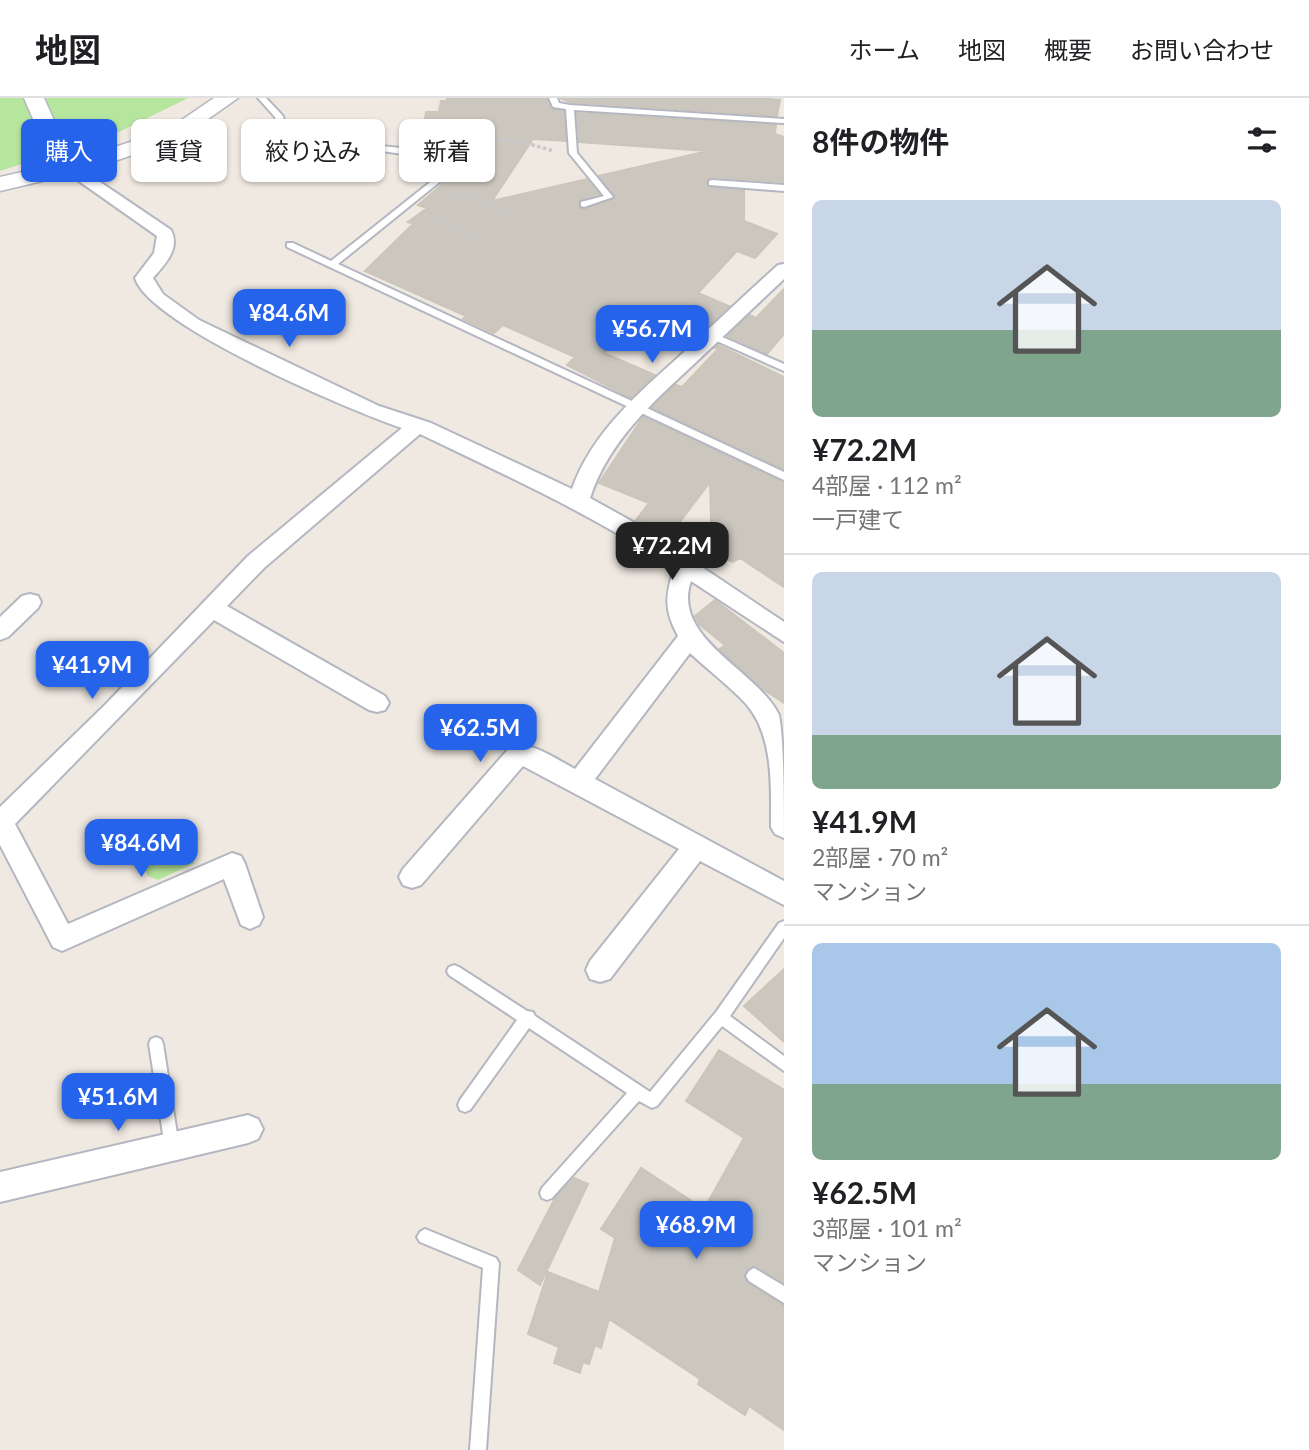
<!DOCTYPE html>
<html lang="ja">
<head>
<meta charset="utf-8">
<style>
	:root { --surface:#fff; --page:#f2f2f2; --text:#202124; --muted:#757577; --line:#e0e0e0; --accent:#2563eb }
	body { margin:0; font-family:Lato,"Noto Sans JP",sans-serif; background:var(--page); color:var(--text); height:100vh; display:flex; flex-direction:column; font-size:26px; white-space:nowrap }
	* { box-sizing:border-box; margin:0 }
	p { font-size:23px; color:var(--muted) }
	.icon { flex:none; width:38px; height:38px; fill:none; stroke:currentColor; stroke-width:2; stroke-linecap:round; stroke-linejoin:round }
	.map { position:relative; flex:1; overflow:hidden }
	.details { display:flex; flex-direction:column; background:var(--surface); width:525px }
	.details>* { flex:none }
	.top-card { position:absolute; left:21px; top:21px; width:658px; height:63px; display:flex; gap:14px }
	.price { position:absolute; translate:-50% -60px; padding:0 16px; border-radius:14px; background:var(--accent); color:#fff; font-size:23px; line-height:46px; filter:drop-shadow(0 2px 4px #0008) }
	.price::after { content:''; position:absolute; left:50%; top:42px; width:21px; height:16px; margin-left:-10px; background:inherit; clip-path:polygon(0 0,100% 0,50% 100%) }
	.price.current { background:#222; color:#fff }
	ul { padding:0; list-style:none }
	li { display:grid; align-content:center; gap:14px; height:371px; padding:0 28px }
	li+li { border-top:2px solid var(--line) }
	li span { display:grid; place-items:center; height:217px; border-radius:10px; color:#555 }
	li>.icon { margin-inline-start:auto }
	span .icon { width:126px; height:126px; fill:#fffc; stroke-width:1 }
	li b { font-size:30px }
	h2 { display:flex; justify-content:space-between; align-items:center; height:84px; padding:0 28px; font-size:30px }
	.chip { padding:0 24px; border-radius:10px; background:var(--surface); box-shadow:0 2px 5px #0004; font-size:24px; line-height:63px }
	.chip.current { background:var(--accent); color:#fff }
	header { display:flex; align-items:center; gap:42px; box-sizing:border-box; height:98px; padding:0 35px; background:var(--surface); border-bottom:2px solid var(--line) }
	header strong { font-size:33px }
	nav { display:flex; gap:38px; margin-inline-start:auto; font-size:24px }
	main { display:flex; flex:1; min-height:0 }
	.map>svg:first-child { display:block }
	.green { fill:#b6e59e }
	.building { fill:#cbc7bf; stroke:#cbc5ba; stroke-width:2 }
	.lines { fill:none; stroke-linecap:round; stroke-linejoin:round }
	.service-casing { stroke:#b4b7c1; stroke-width:4 }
	.minor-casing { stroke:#b4b7c1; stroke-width:4 }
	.tertiary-casing { stroke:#b4b7c1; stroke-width:3 }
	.path { stroke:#c9c9c9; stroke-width:3.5; stroke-dasharray:3.5 2.5; stroke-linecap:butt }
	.service { fill:#fff; fill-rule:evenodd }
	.minor { fill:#fff; fill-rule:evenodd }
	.tertiary { fill:#fff; fill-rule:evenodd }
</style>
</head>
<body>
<header>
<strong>地図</strong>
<nav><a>ホーム</a><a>地図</a><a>概要</a><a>お問い合わせ</a></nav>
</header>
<main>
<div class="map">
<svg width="784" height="1352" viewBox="0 0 784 1352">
	<rect width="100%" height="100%" fill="#efe9e1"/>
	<path class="green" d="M0,0H188L119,34L0,73Z
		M139,727L195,765L158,782L148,778L128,740Z"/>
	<path class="building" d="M447,0H547L551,10L564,13L566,43L533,41L492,103L587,81L599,96L579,102V110L583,111L616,100L599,78L708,53L579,44L577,15L776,27L775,36L784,39V84L712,79L707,81L706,87L744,92V123L777,136L755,160L737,153L698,195L729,208L694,241L641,218L604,255L655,277L631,300L567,267L575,259L503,227L494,235L463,221L466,218L365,173L413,126L408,124L427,110L418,107L466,66L459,60L462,57L421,48L426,14H439L441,3H447Z
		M560,0H760L780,2L777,18L570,4Z
		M784,191V236L767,256L727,238L750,217L756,220Z
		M718,247L784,279V371L652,310L676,287L682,289L718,251L715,250Z
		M643,319L784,384V489L740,460L733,464L712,455L710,384L670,437L636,422L649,405L599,385Z
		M715,502L784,555V605L760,589L722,554L720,551L725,547L699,526L695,518Z
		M784,871V944L744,908Z
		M719,952L784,992V1185L755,1168L744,1177L748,1185L784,1208V1332L749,1308L745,1317L698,1286L700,1281L609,1221L601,1250L595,1247L589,1266L583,1264L580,1275L554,1265L559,1249L528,1236L548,1174L599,1194L615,1140L601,1131L641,1070L704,1111L744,1040L686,1003Z
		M574,1080L588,1086L540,1187L518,1172L555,1100Z"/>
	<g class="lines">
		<defs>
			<path id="service" d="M258,0H266L283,18L285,27C312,38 339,43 368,47C396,50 440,51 463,65L338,166L784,374V382L287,149V145H293L331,163L453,66C395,50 334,53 278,30L275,19Z
				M549,0H557L559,5L570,7L784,21V25L574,12L577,55L613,99L584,109L581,108V104L604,98L569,55L566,11L553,9Z
				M712,82L784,87V93L709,87V83Z
				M713,235L784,266V273L710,240V236Z
				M784,823V840L730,918L784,958V973L722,928L657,1008L652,1010L639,1003L552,1100L547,1102L542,1100L540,1095L542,1090L627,995L529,930L470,1012L465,1014L460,1012L458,1007L460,1002L517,922L449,877L447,873L449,869L454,867L459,869L527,913L533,914L535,918L650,994L716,914L779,825Z
				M156,939L161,941L163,946L179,1049L177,1054L172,1056L167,1054L165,1049L149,946L151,941Z
				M425,1131L496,1160L499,1165L486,1352H470L483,1170L420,1144L417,1139L420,1134Z
				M754,1170L784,1188V1205L749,1183L746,1178L749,1173Z"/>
			<path id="minor" d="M72,65L171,132C181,151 164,167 153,180L163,196L199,222L379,308L431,325L572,391C592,334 639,295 683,255C714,226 746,196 778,167L784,166V181C754,209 724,238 694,266C651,306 609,343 590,400L642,429L784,524V544L691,483L690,486C674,542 758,573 779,617C784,641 784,710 784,740L775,736L771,729C771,690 774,639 747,607C730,588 709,573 690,555L595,681L784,783V807L700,763L610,881L600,884L590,881L586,872L590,863L679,751L523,668L421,787L412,790L403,787L399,779L403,771L511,648C530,642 558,662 575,671L678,538C664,512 665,498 674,471C594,417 507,378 420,336L264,470L227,508L385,598L389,605L385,612L377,614L369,612L214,522L15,726L68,826L232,755L241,758L245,766L263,819L259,827L250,831L241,827L224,781L62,853L53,849L0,747V709L105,607L248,458L402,330C351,313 149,227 135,180L154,155L157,138L66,74L64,70Z
				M30,496L38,498L41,504L38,510L8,539L0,542V519L22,498Z
				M248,1017L258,1021L263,1031L258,1041L248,1045L0,1104V1074Z"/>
			<path id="tertiary" d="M24,0H44L72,63L167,32L214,0H238L181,40L89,72L0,93V79L53,67Z"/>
		</defs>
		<use href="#service" class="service-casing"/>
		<use href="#minor" class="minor-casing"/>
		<use href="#tertiary" class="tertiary-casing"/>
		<path class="path" d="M448,37L526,45L554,53
			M452,95L514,117
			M424,117L471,139"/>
		<use href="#service" class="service"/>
		<use href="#minor" class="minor"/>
		<use href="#tertiary" class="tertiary"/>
	</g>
</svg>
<b class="price" style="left:289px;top:251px">¥84.6M</b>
<b class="price" style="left:652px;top:267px">¥56.7M</b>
<b class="price current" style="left:672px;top:484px">¥72.2M</b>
<b class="price" style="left:92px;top:603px">¥41.9M</b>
<b class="price" style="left:480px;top:666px">¥62.5M</b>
<b class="price" style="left:141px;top:781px">¥84.6M</b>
<b class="price" style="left:118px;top:1035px">¥51.6M</b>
<b class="price" style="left:696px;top:1163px">¥68.9M</b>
<div class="top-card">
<a class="chip current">購入</a>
<a class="chip">賃貸</a>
<a class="chip">絞り込み</a>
<a class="chip">新着</a>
</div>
</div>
<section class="details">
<h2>8件の物件<svg class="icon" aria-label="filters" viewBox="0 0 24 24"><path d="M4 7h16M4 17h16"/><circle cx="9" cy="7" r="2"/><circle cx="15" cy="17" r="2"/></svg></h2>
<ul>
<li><span style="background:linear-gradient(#c9d6e8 60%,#7fa58c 0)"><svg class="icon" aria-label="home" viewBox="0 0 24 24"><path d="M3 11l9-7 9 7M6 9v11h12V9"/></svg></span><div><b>¥72.2M</b><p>4部屋 · 112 m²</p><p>一戸建て</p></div></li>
<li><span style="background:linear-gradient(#c9d6e8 75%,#7fa58c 0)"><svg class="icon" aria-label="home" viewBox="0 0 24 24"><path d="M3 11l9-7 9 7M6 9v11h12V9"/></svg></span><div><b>¥41.9M</b><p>2部屋 · 70 m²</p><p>マンション</p></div></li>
<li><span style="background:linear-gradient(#a9c7e8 65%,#7fa58c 0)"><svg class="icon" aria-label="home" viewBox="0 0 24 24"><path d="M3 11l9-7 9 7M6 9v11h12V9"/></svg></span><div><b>¥62.5M</b><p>3部屋 · 101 m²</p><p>マンション</p></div></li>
</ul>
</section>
</main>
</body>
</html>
